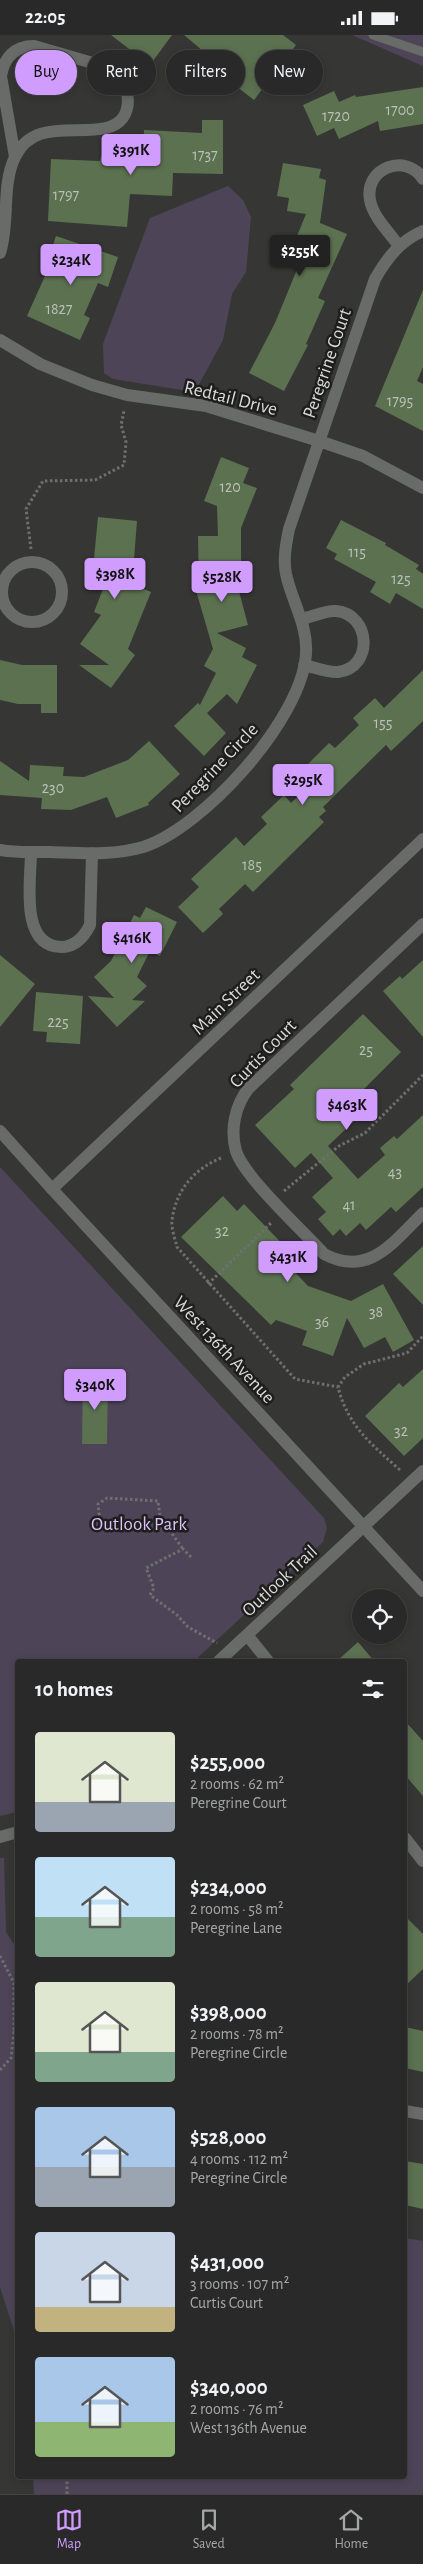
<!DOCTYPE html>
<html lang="en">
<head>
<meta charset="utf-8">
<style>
	:root { --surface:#282928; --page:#303130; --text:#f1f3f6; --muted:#a5a6a8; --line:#444545; --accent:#d09dff }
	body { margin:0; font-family:"Alegreya Sans",sans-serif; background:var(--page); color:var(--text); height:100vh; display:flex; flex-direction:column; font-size:19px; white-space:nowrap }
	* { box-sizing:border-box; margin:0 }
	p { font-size:16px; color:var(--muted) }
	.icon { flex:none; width:28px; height:28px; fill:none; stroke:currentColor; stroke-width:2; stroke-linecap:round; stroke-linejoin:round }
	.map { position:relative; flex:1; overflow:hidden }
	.sheet { position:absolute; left:15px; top:1624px; width:392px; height:820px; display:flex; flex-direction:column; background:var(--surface); border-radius:5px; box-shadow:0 2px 8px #0003,0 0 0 1px var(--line) }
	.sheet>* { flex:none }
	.banner { position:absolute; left:15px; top:15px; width:394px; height:45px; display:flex; gap:10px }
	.buttons { position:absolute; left:352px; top:1554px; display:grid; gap:10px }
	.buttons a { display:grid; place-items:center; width:55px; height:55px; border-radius:50%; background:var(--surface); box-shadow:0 2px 8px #0003,0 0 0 1px var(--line); font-size:25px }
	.price { position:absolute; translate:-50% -42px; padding:0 11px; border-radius:5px; background:var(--accent); color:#111; font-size:16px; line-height:32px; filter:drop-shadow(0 1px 2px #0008) }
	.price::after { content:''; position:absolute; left:50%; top:30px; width:15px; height:11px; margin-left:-8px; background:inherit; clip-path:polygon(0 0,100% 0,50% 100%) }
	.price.current { background:#222; color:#fff }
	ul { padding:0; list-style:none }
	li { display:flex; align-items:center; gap:15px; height:125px; padding:0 20px }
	li span { display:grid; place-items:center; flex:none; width:140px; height:100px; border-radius:5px; color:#555 }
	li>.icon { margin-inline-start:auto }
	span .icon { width:60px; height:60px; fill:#fffc; stroke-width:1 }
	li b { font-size:21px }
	h2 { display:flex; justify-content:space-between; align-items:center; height:60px; padding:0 20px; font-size:21px }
	.chip { padding:0 18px; border-radius:22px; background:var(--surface); box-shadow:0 2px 8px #0003,0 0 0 1px var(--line); font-size:18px; line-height:45px }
	.chip.current { background:var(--accent); color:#111 }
	.status { display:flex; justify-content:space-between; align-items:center; height:35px; padding:0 25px; background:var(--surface); direction:ltr }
	.status svg { height:14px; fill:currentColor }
	.tab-bar { display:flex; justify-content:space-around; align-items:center; height:70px; border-top:1px solid var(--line); background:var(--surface); font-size:14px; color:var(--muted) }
	.tab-bar a { display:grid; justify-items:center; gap:2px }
	.tab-bar .current { color:var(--accent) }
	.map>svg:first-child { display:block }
	.green { fill:#4e4458 }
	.building { fill:#5b7150 }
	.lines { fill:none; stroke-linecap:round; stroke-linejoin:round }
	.path { stroke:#6f706e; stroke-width:3; stroke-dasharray:2.5 2.5; stroke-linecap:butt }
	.service { stroke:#696b68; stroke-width:9 }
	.minor { stroke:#696b68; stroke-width:12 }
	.tertiary { stroke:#696b68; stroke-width:12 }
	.secondary { stroke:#696b68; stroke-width:12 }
	.labels { text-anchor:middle; stroke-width:5; stroke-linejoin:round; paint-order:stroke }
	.number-label { font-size:16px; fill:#bbc1b8 }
	.street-label { font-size:19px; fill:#dbdcda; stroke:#1e1e1d }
	.park-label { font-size:19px; fill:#ddc0fa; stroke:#1e1e1d }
</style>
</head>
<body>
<div class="status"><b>22:05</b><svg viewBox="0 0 49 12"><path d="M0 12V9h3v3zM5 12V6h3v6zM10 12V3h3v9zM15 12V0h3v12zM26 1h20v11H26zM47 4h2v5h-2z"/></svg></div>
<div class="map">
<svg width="423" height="2459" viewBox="0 0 423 2459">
	<rect width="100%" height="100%" fill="#363735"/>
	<path class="green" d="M352,0H423V31Z
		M228,151L243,165L251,182L246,237L232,259L223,305L197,353L182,355L113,344L104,338L103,309L150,183Z
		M0,1132L324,1483L327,1493L323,1507L194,1626H18L17,1777L0,1781Z
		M0,1823H4L6,1897L18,1915L17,2305L0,2252Z
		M405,2203L423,2206V2459H34L33,2441H405Z"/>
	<path class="building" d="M111,0H172L150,30Z
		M184,0H283L296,10L254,65L232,48L235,43Z
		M423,52V89L380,96L378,86L339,104L334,93L317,101L303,70L334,56L339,67L355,60L356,62Z
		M202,85H223V139L173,138L172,161L130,159L127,192L48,186L51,124L100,126L101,121L143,124L144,95L202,98Z
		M283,128L321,134L319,143L326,145L320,188L347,199L318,263L325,266L306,309L308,310L284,356L249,338L275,288L298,232L286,228L306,179L287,176L289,163L277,161Z
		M56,201L118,222L108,252L98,248L84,280L90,283L80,305L27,281L49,232L46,231Z
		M423,255V332L417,346L423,349V396L375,371Z
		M221,422L249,433L243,448L257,453L241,493V534H233L248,590L217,598L246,613L242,622L257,630L237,669L227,659L207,678L226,698L204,721L174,691L198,668L200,670L216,638L204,631L213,614L195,552L199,551L198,501H218L217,471L204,466Z
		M98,482L137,486L132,549L151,557L128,614L135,620L111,653L79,630H109L80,609L101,580L94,577L110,536L93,534Z
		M341,485L386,508L385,510L419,530L416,534L423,539V574L396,558L390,569L370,557L376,547L334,524L337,519L326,513Z
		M0,625L22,630H57V678H41V669H18L0,665Z
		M423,635V686L391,716L386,710L323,772L326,776L319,782L324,787L253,857L245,849L219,874L223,879L203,898L178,872L199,852L191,844L236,802L244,811L267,789L261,782L284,760L291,768L314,746L302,735L329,708L335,713L359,690L353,683L375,663L384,673Z
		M149,706L180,739L148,768L149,770L116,783L107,762L71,775L41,774L42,763L0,760V726L29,746L30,730L64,732L63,741L84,742L128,725Z
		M146,872L177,887L160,921L150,916L137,942L147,951L132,965L145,966L117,992L88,961L114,963L94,942L111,926L134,880L140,883Z
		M0,920L35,949L0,992Z
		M423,925V1002L383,956L400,941L402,944Z
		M36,957L83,961L80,1009L46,1007L47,997L33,996Z
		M363,979L401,1017L363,1055L374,1067L328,1111L358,1144L385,1120L380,1113L394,1101L397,1104L423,1080V1152L396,1177L391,1172L366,1195L360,1188L346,1201L340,1194L333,1201L318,1184L326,1177L312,1162L333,1143L311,1118L295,1133L255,1090L294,1054L290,1050Z
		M223,1161L237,1176L244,1169L297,1224L289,1231L308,1251L351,1266L383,1249L414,1305L393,1317L385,1302L364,1313L347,1283L333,1321L302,1310L307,1296L276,1285L271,1290L181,1202Z
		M423,1211V1270L393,1239Z
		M423,1334V1403L404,1421L365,1381L399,1348L403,1352Z
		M83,1343H108L107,1409H82Z
		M358,1607L374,1626H337Z
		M405,1686L423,1706V1761L405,1740Z
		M405,1881L423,1899V1934L405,1951Z
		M405,1992L423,1996V2037L405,2033Z
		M405,2126L423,2129V2174L405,2170Z"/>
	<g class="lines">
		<path class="path" d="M31,514L26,474L43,446L95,445L124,430L126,407L121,390L124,376
			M221,1123C194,1134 176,1155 172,1185C171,1193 175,1204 177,1212L295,1344L338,1352
			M284,1156L339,1111L365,1098L423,1040
			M208,1249L272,1187
			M400,1435C371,1409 348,1391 338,1352L345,1342L364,1329L407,1318L423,1301
			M101,1495L98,1469L107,1463L158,1466L160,1482L183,1514
			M191,1522L183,1514L146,1533L154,1553L150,1560L177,1580L188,1592L217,1608
			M0,1921L14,1948V1997
			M0,2035L11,2023L14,1997L18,2002
			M67,2459V2441"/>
		<path class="service" d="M373,0L423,17"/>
		<path class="minor" d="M34,11L110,33C132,47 137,86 106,93C75,100 33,84 15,122L1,41C4,23 14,11 34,11Z
			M399,211C389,197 373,182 370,165C364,133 406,117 423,144
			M0,218C10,187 1,151 15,122
			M0,305L40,329L92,350L127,360L206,371L319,406L363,421L423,453
			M2 557a30 30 0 1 1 60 0a30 30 0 1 1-60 0Z
			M302,584C312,582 326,575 336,576C371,579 374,633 338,637C327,638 314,632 304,630
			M0,815C16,818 33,817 49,817C81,818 112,821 143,812C203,793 302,684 306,619C308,590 292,567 286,539C283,524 286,509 289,494L375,244C387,223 400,206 423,196
			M31,817C31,845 19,911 61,912C75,912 84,902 90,890L92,818
			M423,889L248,1054C235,1071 230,1095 236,1116C244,1142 304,1197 324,1219C369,1243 393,1207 423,1178
			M247,1600L268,1626
			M219,1626L423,1436
			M0,1802L18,1797
			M405,1803L423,1826
			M405,2076L423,2079"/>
		<path class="tertiary" d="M52,1154L423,1556"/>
		<path class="secondary" d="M0,1096L52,1154L423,804"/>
	</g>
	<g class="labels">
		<g class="number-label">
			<text x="400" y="80">1700</text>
			<text x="336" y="86">1720</text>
			<text x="205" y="125">1737</text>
			<text x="66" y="165">1797</text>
			<text x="59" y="279">1827</text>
			<text x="400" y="371">1795</text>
			<text x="230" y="457">120</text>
			<text x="357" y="522">115</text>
			<text x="401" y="549">125</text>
			<text x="383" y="693">155</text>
			<text x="53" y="758">230</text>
			<text x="252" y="835">185</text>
			<text x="58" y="992">225</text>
			<text x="366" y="1020">25</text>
			<text x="395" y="1142">43</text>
			<text x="349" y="1175">41</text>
			<text x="222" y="1201">32</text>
			<text x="376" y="1282">38</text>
			<text x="322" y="1292">36</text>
			<text x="401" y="1401">32</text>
		</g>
		<g class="street-label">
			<text transform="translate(326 328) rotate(-71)" y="7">Peregrine Court</text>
			<text transform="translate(231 362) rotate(14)" y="7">Redtail Drive</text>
			<text transform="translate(214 732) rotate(-46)" y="7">Peregrine Circle</text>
			<text transform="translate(225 966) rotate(-44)" y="7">Main Street</text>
			<text transform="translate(262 1018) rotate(-46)" y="7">Curtis Court</text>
			<text transform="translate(225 1314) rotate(47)" y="7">West 136th Avenue</text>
			<text transform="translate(279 1545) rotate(-43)" y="7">Outlook Trail</text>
		</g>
		<g class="park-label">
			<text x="139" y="1495">Outlook Park</text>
		</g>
	</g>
</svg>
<div class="buttons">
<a><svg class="icon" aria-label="locate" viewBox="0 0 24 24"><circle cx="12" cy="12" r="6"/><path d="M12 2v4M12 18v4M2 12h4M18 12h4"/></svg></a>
</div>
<b class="price" style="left:131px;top:141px">$391K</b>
<b class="price current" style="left:300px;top:242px">$255K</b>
<b class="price" style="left:71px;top:251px">$234K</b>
<b class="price" style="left:115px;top:565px">$398K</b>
<b class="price" style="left:222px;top:568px">$528K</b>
<b class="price" style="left:303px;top:771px">$295K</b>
<b class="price" style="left:132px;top:929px">$416K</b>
<b class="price" style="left:347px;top:1096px">$463K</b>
<b class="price" style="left:288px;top:1248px">$431K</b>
<b class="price" style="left:95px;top:1376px">$340K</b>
<div class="banner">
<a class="chip current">Buy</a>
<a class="chip">Rent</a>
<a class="chip">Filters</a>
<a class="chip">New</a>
</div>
<section class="sheet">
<h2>10 homes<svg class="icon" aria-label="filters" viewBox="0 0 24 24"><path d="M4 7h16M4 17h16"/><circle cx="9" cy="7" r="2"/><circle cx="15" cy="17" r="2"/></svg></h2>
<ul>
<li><span style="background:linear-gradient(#dfe7d0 70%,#9aa5b1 0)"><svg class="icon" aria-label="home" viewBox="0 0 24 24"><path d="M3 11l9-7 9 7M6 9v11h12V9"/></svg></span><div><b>$255,000</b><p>2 rooms · 62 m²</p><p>Peregrine Court</p></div></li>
<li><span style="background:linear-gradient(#bfe0f5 60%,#7fa58c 0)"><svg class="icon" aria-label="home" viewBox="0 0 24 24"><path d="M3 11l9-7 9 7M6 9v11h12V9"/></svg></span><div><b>$234,000</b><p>2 rooms · 58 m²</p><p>Peregrine Lane</p></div></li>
<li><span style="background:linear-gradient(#dfe7d0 70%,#7fa58c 0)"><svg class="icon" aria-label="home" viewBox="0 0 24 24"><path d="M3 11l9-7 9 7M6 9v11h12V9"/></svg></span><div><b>$398,000</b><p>2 rooms · 78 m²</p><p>Peregrine Circle</p></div></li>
<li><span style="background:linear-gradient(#a9c7e8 60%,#9aa5b1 0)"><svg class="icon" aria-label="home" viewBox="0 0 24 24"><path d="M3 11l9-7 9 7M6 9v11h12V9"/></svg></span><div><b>$528,000</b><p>4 rooms · 112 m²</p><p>Peregrine Circle</p></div></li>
<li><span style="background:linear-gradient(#c9d6e8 75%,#c2b280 0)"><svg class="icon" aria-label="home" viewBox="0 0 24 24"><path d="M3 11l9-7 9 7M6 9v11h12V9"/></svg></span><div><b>$431,000</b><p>3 rooms · 107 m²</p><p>Curtis Court</p></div></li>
<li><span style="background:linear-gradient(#a9c7e8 65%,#8fb573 0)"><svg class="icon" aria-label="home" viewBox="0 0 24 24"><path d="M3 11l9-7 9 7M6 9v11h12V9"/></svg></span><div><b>$340,000</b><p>2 rooms · 76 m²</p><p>West 136th Avenue</p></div></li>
</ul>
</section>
</div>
<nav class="tab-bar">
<a class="current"><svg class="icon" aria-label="map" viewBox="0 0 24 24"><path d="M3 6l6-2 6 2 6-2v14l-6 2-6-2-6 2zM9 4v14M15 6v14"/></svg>Map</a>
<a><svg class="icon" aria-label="saved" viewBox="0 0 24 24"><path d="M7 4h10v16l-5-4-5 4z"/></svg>Saved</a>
<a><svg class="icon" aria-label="home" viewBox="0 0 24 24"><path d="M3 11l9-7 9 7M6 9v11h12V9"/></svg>Home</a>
</nav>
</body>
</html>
